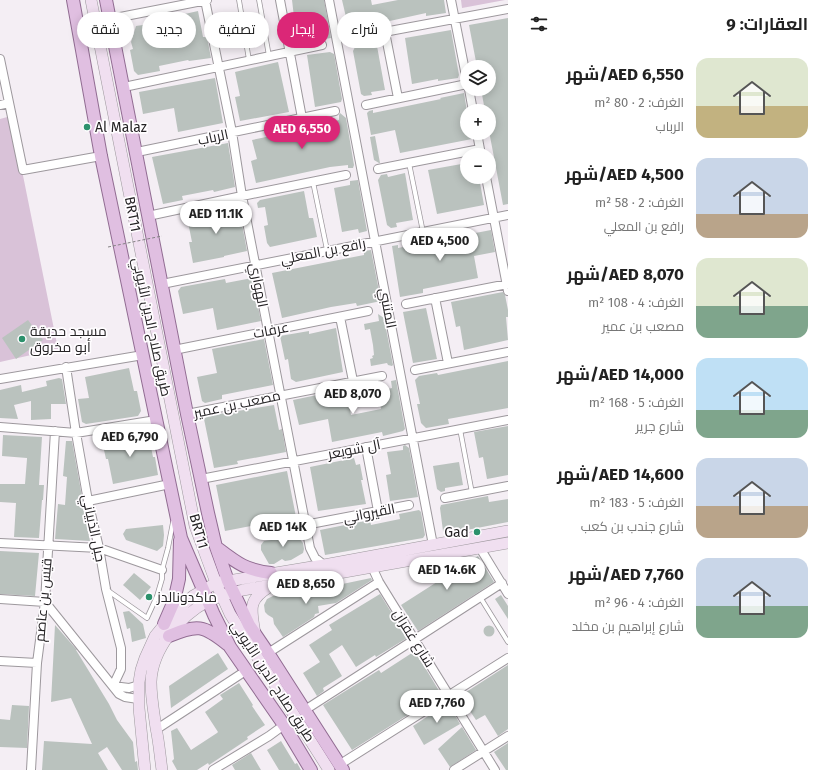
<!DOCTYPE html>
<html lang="ar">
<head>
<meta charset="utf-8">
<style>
	:root { --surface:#fff; --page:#f2f2f2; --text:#222; --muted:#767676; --accent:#db2777 }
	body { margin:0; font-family:"Fira Sans",Cairo,sans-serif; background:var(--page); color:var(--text); direction:rtl; height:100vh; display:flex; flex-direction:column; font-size:15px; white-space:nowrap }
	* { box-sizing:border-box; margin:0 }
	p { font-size:13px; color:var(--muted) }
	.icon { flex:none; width:22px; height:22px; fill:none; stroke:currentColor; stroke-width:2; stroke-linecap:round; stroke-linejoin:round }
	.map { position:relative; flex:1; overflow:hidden; direction:ltr }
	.side { display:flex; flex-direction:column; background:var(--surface); width:320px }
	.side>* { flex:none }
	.top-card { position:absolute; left:12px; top:12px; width:380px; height:36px; direction:rtl; display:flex; gap:8px }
	.buttons { position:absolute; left:460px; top:60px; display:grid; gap:8px }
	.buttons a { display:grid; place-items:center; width:36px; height:36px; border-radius:50%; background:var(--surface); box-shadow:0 2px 10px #0003; font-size:20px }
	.price { position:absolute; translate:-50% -34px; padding:0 9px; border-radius:14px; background:#fff; color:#222; font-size:13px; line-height:26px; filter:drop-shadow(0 1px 2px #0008) }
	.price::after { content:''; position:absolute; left:50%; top:24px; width:12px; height:9px; margin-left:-6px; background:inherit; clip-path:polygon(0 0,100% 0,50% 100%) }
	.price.selected { background:var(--accent); color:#fff }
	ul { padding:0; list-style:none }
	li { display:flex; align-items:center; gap:12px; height:100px; padding:0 20px }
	li span { display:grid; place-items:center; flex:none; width:112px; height:80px; border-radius:12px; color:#555 }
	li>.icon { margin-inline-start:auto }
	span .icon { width:48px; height:48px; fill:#fffc; stroke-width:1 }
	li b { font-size:17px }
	h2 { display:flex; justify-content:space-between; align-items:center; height:48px; padding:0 20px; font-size:17px }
	.tag { padding:0 14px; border-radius:18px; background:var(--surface); box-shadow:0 2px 10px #0003; font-size:14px; line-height:36px }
	.tag.selected { background:var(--accent); color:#fff }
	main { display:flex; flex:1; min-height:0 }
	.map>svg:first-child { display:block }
	.green { fill:#d9c2d8 }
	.building { fill:#bac2be }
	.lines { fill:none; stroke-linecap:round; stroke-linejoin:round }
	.lane-casing { stroke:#9d989d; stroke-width:5.5 }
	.street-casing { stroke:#9d989d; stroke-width:10 }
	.secondary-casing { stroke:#9d989d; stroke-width:12 }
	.primary-casing { stroke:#916c92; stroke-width:14 }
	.lane { stroke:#fff; stroke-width:4 }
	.street { stroke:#fff; stroke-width:8 }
	.secondary { stroke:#f0dff0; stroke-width:11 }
	.primary { stroke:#e0bfe1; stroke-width:12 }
	.path-bridge { stroke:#868386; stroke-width:1; stroke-dasharray:3 2; stroke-linecap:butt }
	.poi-dot { fill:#2c916c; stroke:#fffdff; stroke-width:1.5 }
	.labels { text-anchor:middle; stroke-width:3.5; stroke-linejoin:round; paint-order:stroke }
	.poi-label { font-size:14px; fill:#242224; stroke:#fffdff; text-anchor:start }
	.street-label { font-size:14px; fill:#242224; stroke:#fffdff }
</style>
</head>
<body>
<main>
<section class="side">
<h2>العقارات: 9<svg class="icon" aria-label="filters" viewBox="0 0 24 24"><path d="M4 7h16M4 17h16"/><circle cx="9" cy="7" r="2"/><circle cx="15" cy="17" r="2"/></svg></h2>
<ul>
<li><span style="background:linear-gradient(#dfe7d0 60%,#c2b280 0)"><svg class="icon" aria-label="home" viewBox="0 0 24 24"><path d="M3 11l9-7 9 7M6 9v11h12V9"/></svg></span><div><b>AED 6,550/شهر</b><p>الغرف: 2 · 80 m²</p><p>الرباب</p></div></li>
<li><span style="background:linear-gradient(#c9d6e8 70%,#b9a48a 0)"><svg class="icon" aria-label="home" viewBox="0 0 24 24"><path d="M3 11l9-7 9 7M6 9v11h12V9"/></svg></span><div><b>AED 4,500/شهر</b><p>الغرف: 2 · 58 m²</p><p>رافع بن المعلي</p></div></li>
<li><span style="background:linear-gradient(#dfe7d0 60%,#7fa58c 0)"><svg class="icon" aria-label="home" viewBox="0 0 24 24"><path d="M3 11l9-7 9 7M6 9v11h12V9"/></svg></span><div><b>AED 8,070/شهر</b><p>الغرف: 4 · 108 m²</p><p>مصعب بن عمير</p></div></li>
<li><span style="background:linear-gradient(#bfe0f5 65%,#7fa58c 0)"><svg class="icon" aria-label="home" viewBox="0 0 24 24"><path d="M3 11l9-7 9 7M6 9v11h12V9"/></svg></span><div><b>AED 14,000/شهر</b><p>الغرف: 5 · 168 m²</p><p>شارع جرير</p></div></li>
<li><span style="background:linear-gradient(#c9d6e8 60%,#b9a48a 0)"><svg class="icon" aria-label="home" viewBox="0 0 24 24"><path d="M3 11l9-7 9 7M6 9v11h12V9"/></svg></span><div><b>AED 14,600/شهر</b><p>الغرف: 5 · 183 m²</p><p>شارع جندب بن كعب</p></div></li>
<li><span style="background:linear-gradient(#c9d6e8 60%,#7fa58c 0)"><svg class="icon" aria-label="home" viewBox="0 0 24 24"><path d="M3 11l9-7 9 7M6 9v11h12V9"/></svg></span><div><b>AED 7,760/شهر</b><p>الغرف: 4 · 96 m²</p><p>شارع إبراهيم بن مخلد</p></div></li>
</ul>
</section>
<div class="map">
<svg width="508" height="770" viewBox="0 0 508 770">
	<rect width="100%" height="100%" fill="#f4eef4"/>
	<path class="green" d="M461,0H505L462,8Z
		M11,116L58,349L0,362V119Z"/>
	<path class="building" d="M292,0H324L331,38L301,43L296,16L294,17Z
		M342,0H371L372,5L398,0H444L446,13L426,16V13L349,30Z
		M198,11L203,37H207L211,58L189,61L188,60L159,66L160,71L138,75L134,71L130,50L133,49L131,42L136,26L150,24L154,45H155L156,47L181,42L176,16Z
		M508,18V204L503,205L489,131V111H485L481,89H489V67H477L469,25Z
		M451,30L459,75L458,78L438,81V79L412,84L405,38Z
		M363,46V48L377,46L385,90L371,92L372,95L364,96L361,94L353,51L355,47Z
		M330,52L334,54L342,99L341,102L315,107L307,55Z
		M278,62L289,112L240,121L235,97L240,96L235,72Z
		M215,78L223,123L178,132L174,108L143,114L139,92Z
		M464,93L467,111V133H471L472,139L400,153L395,130L371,135L367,113L369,111L373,110V113L441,99L440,98Z
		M340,113L346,118L354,165L353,168H348V165L330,167L256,183L251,161L257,159L252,140L271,136L270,131L295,126L296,129L339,120V115Z
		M375,136L380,163H379L374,160L370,137Z
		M228,143L235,187L214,192L213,190L182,196L183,200L163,204L152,157Z
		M467,163V177H479L484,205L437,214L428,170Z
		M405,173L413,220L396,223L397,227L391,228L387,225L378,180L381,175L387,174L388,177Z
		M358,180L367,231L359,233L358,229L342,232L334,188L350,185V181Z
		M304,191L309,218H313L317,237L270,247L267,243L264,226L268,225L265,207L258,208L257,203L260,200Z
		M239,208L247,251L224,256V257L193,263L189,242H192L187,217Z
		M491,230L495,252L474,256L478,278L423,289V293L400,297L392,246L398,245V248Z
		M371,250L381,301L357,306L356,303L331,307L282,318L272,273L364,255V251Z
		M252,278L261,321L217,330L213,308L183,314L178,291L181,287L225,279L226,283Z
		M503,292L505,295L508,310V317H506L508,340L464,350L460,326L456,327L451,302Z
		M426,308L437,359L413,363L403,312Z
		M378,314L384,318L393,365L392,366L388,365L387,363L371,366L370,359L373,358L372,356L374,355L373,345L370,329L365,330L364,324L379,321Z
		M28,320L43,340L16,359L2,338Z
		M336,328L343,372L296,382L291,379L288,359L285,360L280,336L309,331V334Z
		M264,339L273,385L222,395V399L205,403L202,401L197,377L217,373L212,349Z
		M508,361V408L448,419L449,424L426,428L421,423L417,404H420L415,380L419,376L437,373L438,375Z
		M129,368L134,391H137L141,411L138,416L86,424L82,422L78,399L89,398L85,377Z
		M59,378L62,379L66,404H51V419L31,420V401L14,405L18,419L0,418V390L21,385L22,392L47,386L46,381Z
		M396,380L405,429L403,431L383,436L382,432L332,442L328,419L299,425L293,400L317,395L318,399L347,393L351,415L381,409L378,391L392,388L391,381Z
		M274,405L279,430L282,429L286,452L237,461L238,464L214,468L204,419L207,416Z
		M508,426V475L487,479L483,457L479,458L474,432Z
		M148,432L153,457H155L158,475L113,484L108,459H106L102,441Z
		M3,435L42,437L39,485H44L43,500H42L39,538L14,537L16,503L0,502V484H25L27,459V458L2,456Z
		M66,441H72L90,541L55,539L58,504L65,505L67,477L63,476Z
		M405,445L409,448L418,497L390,501L386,475L391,474L387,452L403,450V446Z
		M354,458L356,465L360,464L363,480H361L366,504L318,511L310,467Z
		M459,462L463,485L445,488V491L441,492L437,489L433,466Z
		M287,471L296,517L225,531L216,485Z
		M488,496L489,502L508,499V522L446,534L443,531L440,508L441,505Z
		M419,510L421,512L425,535L423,538L325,555L320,530L370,520L371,525L400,519L399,514Z
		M163,525L164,535L163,546L157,551L126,540L123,534L126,529Z
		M290,532H294L303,543L304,549L303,553L291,560L285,561L282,559L274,564H269L261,550V545L264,541L271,540L274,536H283Z
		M0,551L39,553L35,596L0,594Z
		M478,556L494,582L418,631L401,605L437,582L428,567L475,558Z
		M134,573L151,587L140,600L123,585Z
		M371,578L372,580L336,603L318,606L319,613L315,614L314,617L283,637L274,624L273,618L268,615L265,612L264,605L267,599L273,596L299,592L306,594L314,592V590Z
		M380,594L407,638L376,657L375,655L356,667L342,645L329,654L342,676L323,688L324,691L317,696L303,673L320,662L309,645L332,630L329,625Z
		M501,595L508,606V619L495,599Z
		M129,611L143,624L146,638L132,642L130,628L127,629L123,612Z
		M55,625L77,650H76L109,704L117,720L133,742L135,762L137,761L138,770H122L107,747L98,753L108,770H42L44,741L92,744L71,698L51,702Z
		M483.5 631a5.5 5.5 0 1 1 11 0a5.5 5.5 0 1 1-11 0Z
		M415,651L441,694L352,750L323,705L379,670L381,673Z
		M218,653L228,669L171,708L169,686Z
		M508,665V729L498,736L485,715L476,720L460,696Z
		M239,683L253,705L252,706L265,725L247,737L248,739L209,765L208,763L197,770H177L172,761L174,759L171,731L177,728L191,750L217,733L218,732L205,712L223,699L220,695Z
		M448,703L460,724L424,745L413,726Z
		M12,705L29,706L27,748L0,747V719L10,720Z
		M462,727L476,750L450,767L438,749Z
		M281,741L295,764L297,763L301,770H279L267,750Z
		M508,743V770H506L494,752Z
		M251,753L261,770H235L232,765Z"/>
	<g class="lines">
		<defs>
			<path id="lane" d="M239,0L249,60
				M259,0L269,56
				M212,38L244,32
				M409,163L423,232
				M313,182L327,250
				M460,429L472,493
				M107,590L147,618L157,596L162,579V570L168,548L173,522
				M480,597L508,642"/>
			<path id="street" d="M205,0L232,132L242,196L310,548L315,558L324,565
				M280,0L302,118
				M329,0L433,545
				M451,0L467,81
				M110,19L207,0
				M385,32L398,98
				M352,38L508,9
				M0,59L23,170L101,156
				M124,87L322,45
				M469,89L473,111
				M0,105L9,103
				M366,105L467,84
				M477,133L481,155
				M137,152L335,111
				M378,169L480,149
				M486,177L508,291
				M148,216L242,196L346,175
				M162,284L508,215
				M435,298L448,363
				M406,304L508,284
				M340,317L353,381
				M174,350L368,311
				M66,367L76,433L88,501L99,548L106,589L121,648V669L113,686
				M415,370L508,352
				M0,379L143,355
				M187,414L382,376
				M0,427L76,433L156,420
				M366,447L378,511
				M201,479L508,420
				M445,498L508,486
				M88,501L170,484
				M305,525L409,505
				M0,543L99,548L162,570
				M480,548L508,594
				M372,567L379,582L495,770
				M0,599L45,602L119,694L125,697L138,699
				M268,653L379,582
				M0,661L37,663
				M113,686L129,688L139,685
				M305,710L502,583
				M157,729L247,670
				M339,765L508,658
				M31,770L37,663L45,602L55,431
				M213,770L269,736L284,725
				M454,770L508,736"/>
			<path id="secondary" d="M91,0L195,526L216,583L230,614L329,770
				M255,634C252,611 246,601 269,587
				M145,770L139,708V682L141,670L145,658L155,636L173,614L193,596L216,583L324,565L508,531
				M162,770C160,756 159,742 156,728C154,713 151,698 151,682C152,649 180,616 208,601C220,596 231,593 243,590L508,543"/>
			<path id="primary" d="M73,0L101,156L181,538L214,615L230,647L284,725L311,770
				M106,0L187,414L208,513L216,547L228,581L249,625L268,653L343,770
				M216,547C237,563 245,570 271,573
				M164,624L174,601L179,579L180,540
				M169,636C198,624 203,625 227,644"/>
		</defs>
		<use href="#lane" class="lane-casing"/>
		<use href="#street" class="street-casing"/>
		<use href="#secondary" class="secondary-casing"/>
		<use href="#primary" class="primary-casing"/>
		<use href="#lane" class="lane"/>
		<use href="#street" class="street"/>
		<use href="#secondary" class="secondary"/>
		<use href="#primary" class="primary"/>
		<path class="path-bridge" d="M108,247L162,236"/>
	</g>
	<g class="poi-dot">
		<circle cx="87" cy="127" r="4"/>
		<circle cx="22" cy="339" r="4"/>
		<circle cx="477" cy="532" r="4"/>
		<circle cx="149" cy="597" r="4"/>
	</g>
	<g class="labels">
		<g class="poi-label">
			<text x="95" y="132">Al Malaz</text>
			<text x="30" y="336">مسجد حديقة<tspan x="30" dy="16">أبو مخروق</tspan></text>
			<text x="469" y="537" text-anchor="end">Gad</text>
			<text x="157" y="602">ماكدونالدز</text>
		</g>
		<g class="street-label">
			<text transform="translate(213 137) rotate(-12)" y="5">الرباب</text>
			<text transform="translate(133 214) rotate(79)" y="5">BRT11</text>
			<text transform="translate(323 251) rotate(-11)" y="5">رافع بن المعلي</text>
			<text transform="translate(259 285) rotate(79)" y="5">الهواري</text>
			<text transform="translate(388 308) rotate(79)" y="5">المتنبي</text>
			<text transform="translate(152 327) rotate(78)" y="5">طريق صلاح الدين الأيوبي</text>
			<text transform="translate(271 330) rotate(-11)" y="5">عرفات</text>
			<text transform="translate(237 404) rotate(-12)" y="5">مصعب بن عمير</text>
			<text transform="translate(354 449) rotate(-11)" y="5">آل شويعر</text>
			<text transform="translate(369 513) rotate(-11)" y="5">القيرواني</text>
			<text transform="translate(94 528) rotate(78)" y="5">جبل الذبياني</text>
			<text transform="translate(199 531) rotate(74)" y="5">BRT11</text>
			<text transform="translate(43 600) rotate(-85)" y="5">قيس بن عاصم</text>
			<text transform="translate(414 638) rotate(58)" y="5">شارع غفران</text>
			<text transform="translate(273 681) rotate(57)" y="5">طريق صلاح الدين الأيوبي</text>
		</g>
	</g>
</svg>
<div class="buttons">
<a><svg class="icon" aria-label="layers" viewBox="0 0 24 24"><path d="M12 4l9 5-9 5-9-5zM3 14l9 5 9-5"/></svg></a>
<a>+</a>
<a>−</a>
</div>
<b class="price selected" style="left:302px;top:150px">AED 6,550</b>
<b class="price" style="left:216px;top:235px">AED 11.1K</b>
<b class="price" style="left:440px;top:262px">AED 4,500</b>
<b class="price" style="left:353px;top:415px">AED 8,070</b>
<b class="price" style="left:130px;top:458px">AED 6,790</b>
<b class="price" style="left:283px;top:548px">AED 14K</b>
<b class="price" style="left:447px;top:591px">AED 14.6K</b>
<b class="price" style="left:306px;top:605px">AED 8,650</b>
<b class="price" style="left:437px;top:724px">AED 7,760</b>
<div class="top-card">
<a class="tag">شراء</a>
<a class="tag selected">إيجار</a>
<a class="tag">تصفية</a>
<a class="tag">جديد</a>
<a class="tag">شقة</a>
</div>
</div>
</main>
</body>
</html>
